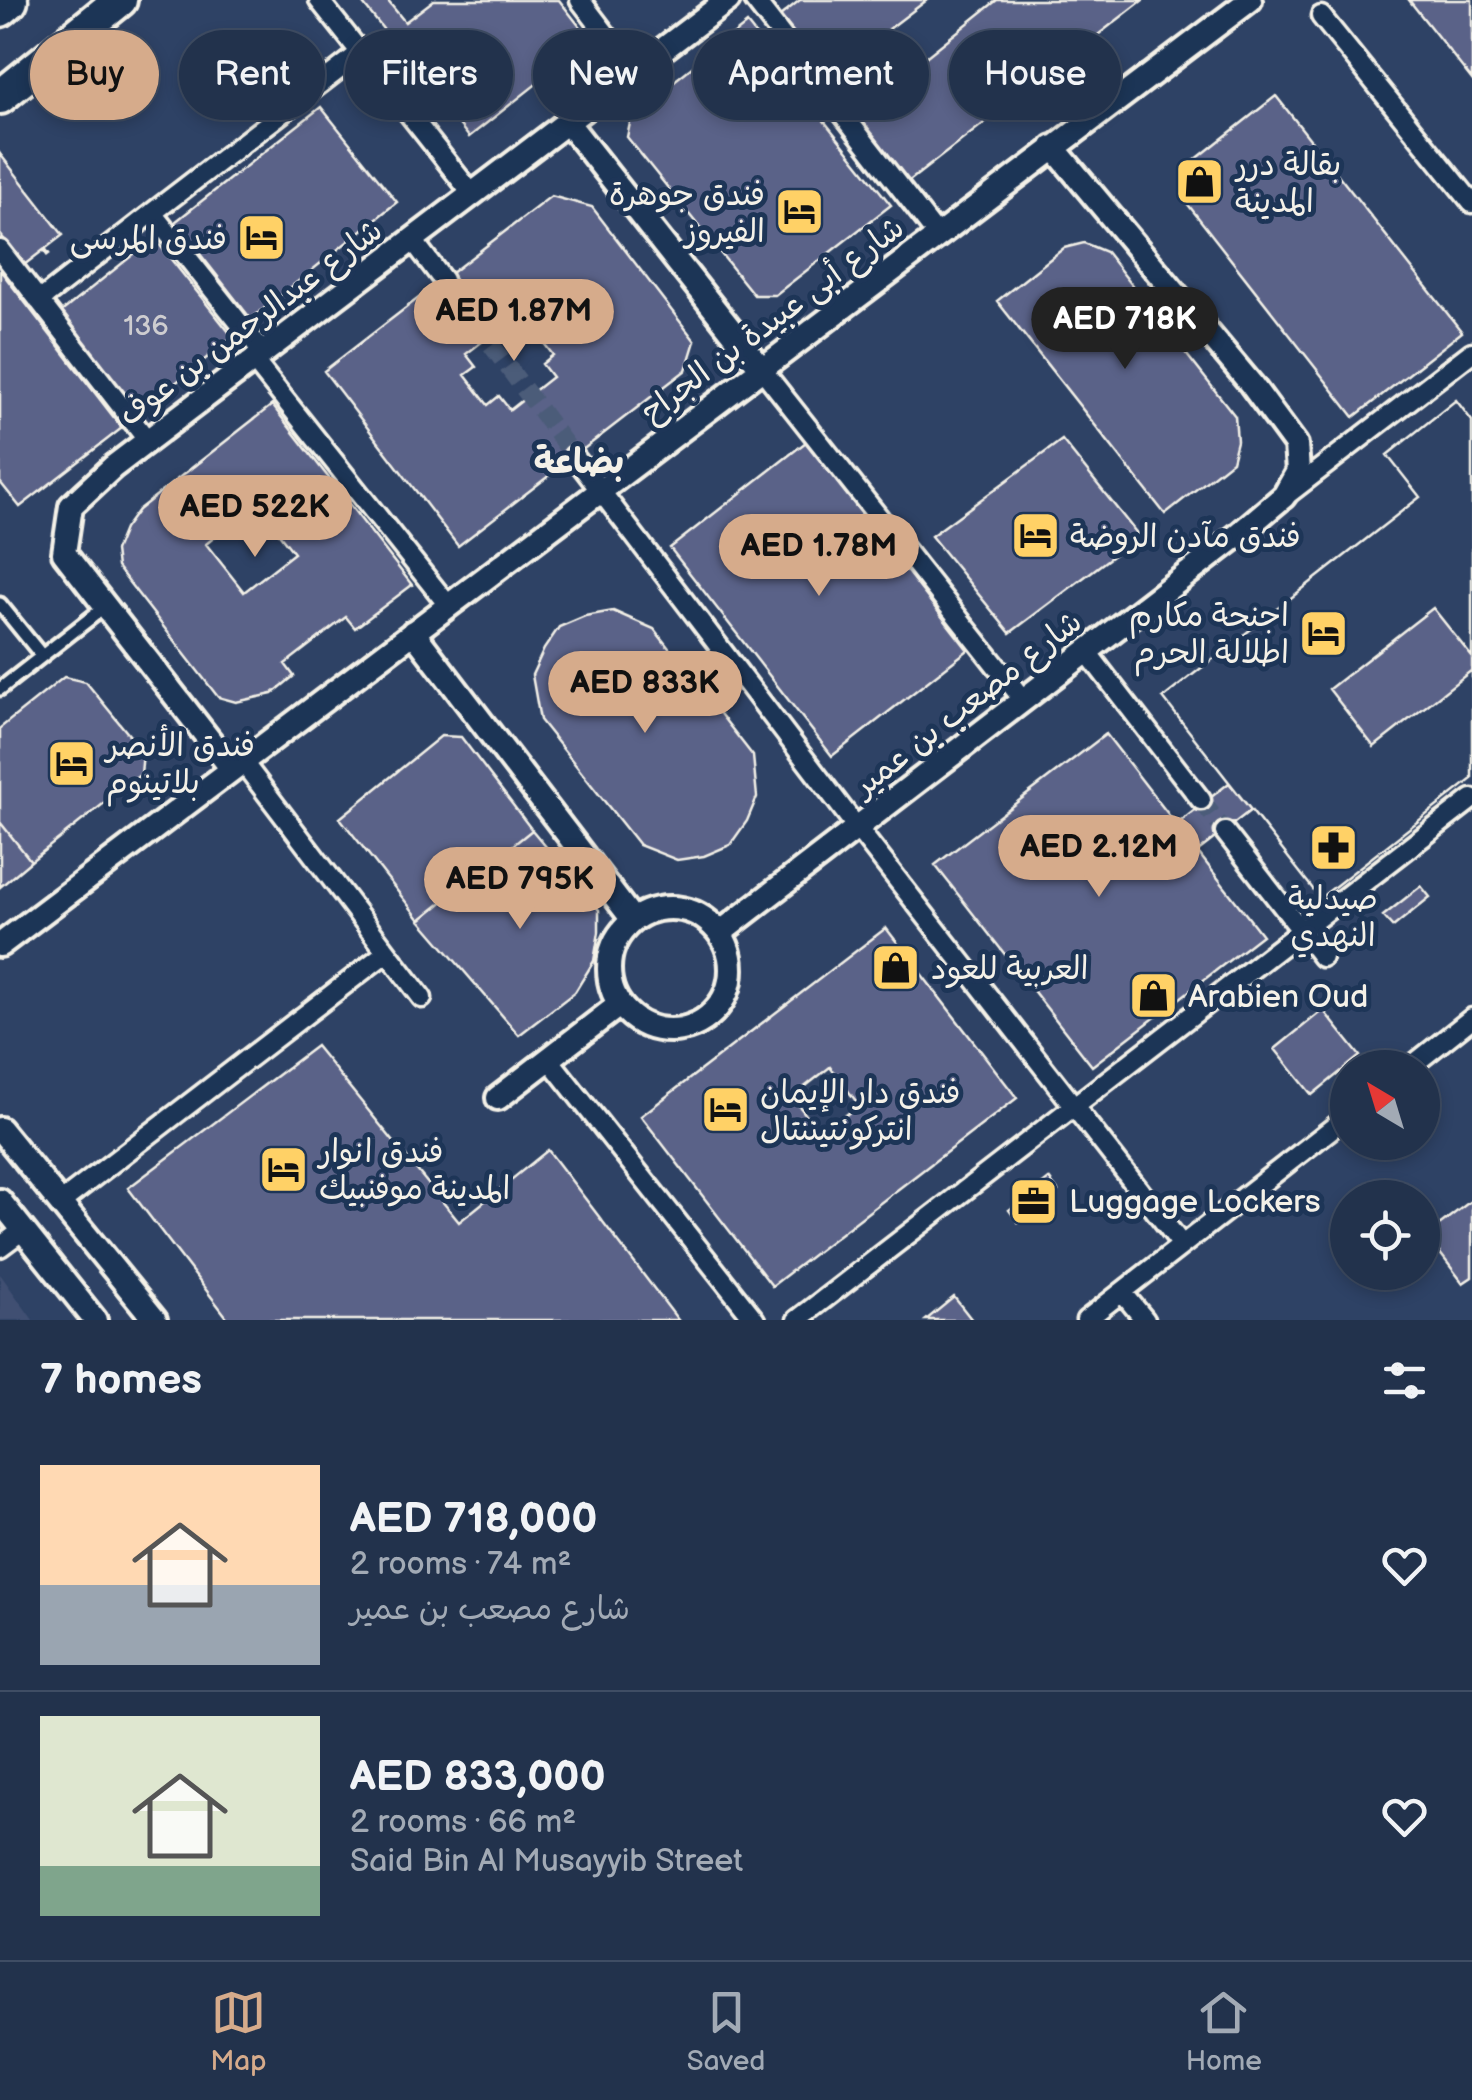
<!DOCTYPE html>
<html lang="en">
<head>
<meta charset="utf-8">
<style>
	:root { --surface:#22324c; --page:#2a3a53; --text:#f1f3f6; --muted:#a2aab5; --line:#3f4d64; --accent:#d6ab8b }
	body { margin:0; font-family:"Balsamiq Sans","Playpen Sans Arabic",sans-serif; background:var(--page); color:var(--text); height:100vh; display:flex; flex-direction:column; font-size:38px; white-space:nowrap }
	* { box-sizing:border-box; margin:0 }
	p { font-size:32px; color:var(--muted) }
	.icon { flex:none; width:55px; height:55px; fill:none; stroke:currentColor; stroke-width:2; stroke-linecap:round; stroke-linejoin:round }
	.map { position:relative; height:1320px; overflow:hidden }
	.details { display:flex; flex-direction:column; background:var(--surface); flex:1 }
	.details>* { flex:none }
	.hud { position:absolute; left:30px; top:30px; width:1412px; height:90px; display:flex; gap:20px }
	.needle { width:65px; rotate:322deg }
	.tools { position:absolute; left:1330px; top:1050px; display:grid; gap:20px }
	.tools a { display:grid; place-items:center; width:110px; height:110px; border-radius:50%; background:var(--surface); box-shadow:0 5px 15px #0003,0 0 0 2px var(--line); font-size:50px }
	.price { position:absolute; translate:-50% -85px; padding:0 22px; border-radius:35px; background:var(--accent); color:#111; font-size:32px; line-height:65px; filter:drop-shadow(0 2px 5px #0008) }
	.price::after { content:''; position:absolute; left:50%; top:60px; width:30px; height:22px; margin-left:-15px; background:inherit; clip-path:polygon(0 0,100% 0,50% 100%) }
	.price.active { background:#222; color:#fff }
	ul { padding:0; list-style:none }
	li { display:flex; align-items:center; gap:30px; height:250px; padding:0 40px }
	li+li { border-top:2px solid var(--line) }
	li span { display:grid; place-items:center; flex:none; width:280px; height:200px; border-radius:0px; color:#555 }
	li>.icon { margin-inline-start:auto }
	span .icon { width:120px; height:120px; fill:#fffc; stroke-width:1 }
	li b { font-size:42px }
	h2 { display:flex; justify-content:space-between; align-items:center; height:120px; padding:0 40px; font-size:42px }
	.pill { padding:0 35px; border-radius:45px; background:var(--surface); box-shadow:0 5px 15px #0003,0 0 0 2px var(--line); font-size:35px; line-height:90px }
	.pill.active { background:var(--accent); color:#111 }
	.tabs { display:flex; justify-content:space-around; align-items:center; height:140px; border-top:2px solid var(--line); background:var(--surface); font-size:28px; color:var(--muted) }
	.tabs a { display:grid; justify-items:center; gap:5px }
	.tabs .active { color:var(--accent) }
	.map>svg:first-child { display:block }
	.built { fill:#3f4f72 }
	.building { fill:#5a6288; stroke:#f4f1e8; stroke-width:2.5; fill-rule:evenodd }
	.lines { fill:none; stroke-linecap:round; stroke-linejoin:round }
	.pedestrian-tunnel { stroke:#4c5c79; stroke-width:18; stroke-dasharray:18 9; stroke-linecap:butt }
	.service-casing { stroke:#f4f1e8; stroke-width:19 }
	.pedestrian-casing { stroke:#f4f1e8; stroke-width:25 }
	.minor-casing { stroke:#f4f1e8; stroke-width:30 }
	.secondary-casing { stroke:#f4f1e8; stroke-width:40 }
	.trunk-casing { stroke:#f4f1e8; stroke-width:45 }
	.path { stroke:#f4f1e8; stroke-width:5; stroke-dasharray:8 8; stroke-linecap:butt }
	.service { stroke:#1d3557; stroke-width:11 }
	.pedestrian { stroke:#1d3557; stroke-width:18 }
	.minor { stroke:#1d3557; stroke-width:22 }
	.secondary { stroke:#1d3557; stroke-width:32 }
	.trunk { stroke:#1d3557; stroke-width:38 }
	.labels { text-anchor:middle; stroke-width:10; stroke-linejoin:round; paint-order:stroke }
	.number-label { font-size:28px; fill:#cecdd0 }
	.poi-label { font-size:32px; fill:#f4f1e8; stroke:#1d3557; text-anchor:start }
	.street-label { font-size:32px; fill:#f4f1e8; stroke:#1d3557 }
	.neighbourhood-label { font-size:35px; font-weight:bold; fill:#f4f1e8; stroke:#1d3557 }
</style>
</head>
<body>
<div class="map">
<svg width="1472" height="1320" viewBox="0 0 1472 1320">
	<rect width="100%" height="100%" fill="#2e4265"/>
	<filter id="ink" filterUnits="userSpaceOnUse"><feTurbulence type="fractalNoise" baseFrequency=".01" numOctaves="2"/><feDisplacementMap in="SourceGraphic" scale="20" xChannelSelector="R" yChannelSelector="G"/><feConvolveMatrix kernelMatrix="1 2 1 2 8 2 1 2 1" color-interpolation-filters="sRGB"/></filter>
	<g filter="url(#ink)">
		<path class="built" d="M0,1274L33,1320H0Z"/>
		<path class="building" d="M360,0H387L405,22L434,0H559L591,41L469,137Z
			M800,0H927L889,29L917,64L997,0H1143L908,182L780,16Z
			M1409,0H1472V80Z
			M747,24L891,205L775,295H754L627,137L632,114Z
			M1276,96L1462,332L1354,417L1186,202L1190,164Z
			M321,107L397,202L251,319L175,222Z
			M0,154L63,235L24,265L0,234Z
			M551,196L592,207L695,341L686,370L458,546L324,371ZM509,321L518,334L530,325L553,355L542,364L552,377L510,410L499,396L488,405L465,375L476,367L466,354Z
			M154,238L233,337L139,412L60,313Z
			M1084,243L1106,252L1235,416L1237,441L1232,461L1165,514L997,301L1064,248Z
			M0,270L122,428L20,507L0,482Z
			M1456,400L1472,421V657L1433,608L1329,689L1374,747L1472,670V779L1320,898L1163,698L1420,497L1387,455Z
			M1456,400L1472,421V779L1320,898L1163,698L1420,497L1387,455Z
			M272,405L412,585L355,628L346,617L285,664L294,676L272,694L236,702L218,697L117,567L115,551L124,529L138,510ZM256,504L294,553L244,592L206,544Z
			M1062,440L1139,536L1010,633L931,536Z
			M806,442L968,650L832,756L670,548Z
			M613,611L654,629L753,756L757,797L747,821L730,845L704,856L677,860L639,845L540,720L532,675L544,649L559,627L585,616Z
			M64,677L86,682L143,752L141,774L31,861L0,822V728Z
			M1106,734L1262,935L1092,1066L935,865Z
			M441,736L461,737L532,830L420,920L340,818Z
			M1229,783L1251,810L1197,852L1176,825Z
			M0,822L31,861L0,887Z
			M532,830L599,910V932L594,961L575,992L519,1035L420,920Z
			M1421,886L1430,897L1393,927L1383,916Z
			M886,928L1017,1098L772,1286L641,1116ZM830,1067L859,1105L821,1134L792,1097Z
			M1323,1010L1360,1056L1312,1095L1275,1049Z
			M316,1046L459,1222L548,1150L678,1320H229L128,1188Z
			M1049,1179L1058,1191L1018,1222L1009,1210Z
			M1472,1200V1277L1463,1283L1426,1235Z
			M954,1297L972,1320H926Z"/>
		<g class="lines">
			<path class="pedestrian-tunnel" d="M443,280L574,456
				M1201,800L1225,832"/>
			<defs>
				<path id="service" d="M0,604L42,656
					M0,689L106,606"/>
				<path id="pedestrian" d="M319,0L473,195
					M580,0L634,71
					M754,0L937,235
					M1321,16L1472,203
					M412,239L443,280
					M0,250L148,441
					M39,301L152,213
					M264,354L152,213L360,53
					M255,362L448,605
					M761,368L1024,701
					M574,456L858,829L1182,1245
					M1289,493L1472,352
					M1087,652L1201,800
					M242,761L387,952
					M1225,832L1322,957
					M548,1058L755,1320
					M1409,1068L1472,1018
					M60,1203L387,952L422,998
					M0,1247L23,1230
					M1122,1292L1145,1320
					M797,1320L1472,799
					M1086,1320L1348,1116"/>
				<path id="minor" d="M567,122L761,368
					M413,632L633,920
					M232,769L64,553L71,506L113,467L728,0
					M609 969a61 61 0 1 1 122 0a61 61 0 1 1-122 0Z
					M720,933L1238,535L1284,496L1298,471L1296,445L1251,384L1053,147
					M0,945L1250,0
					M498,1098L619,1005
					M0,1129L155,1320
					M0,1201L95,1320"/>
				<path id="secondary" d="M0,97L120,0"/>
				<path id="trunk" d="M0,7L8,0"/>
			</defs>
			<use href="#service" class="service-casing"/>
			<use href="#pedestrian" class="pedestrian-casing"/>
			<use href="#minor" class="minor-casing"/>
			<use href="#secondary" class="secondary-casing"/>
			<use href="#trunk" class="trunk-casing"/>
			<path class="path" d="M44,249L53,261"/>
			<use href="#service" class="service"/>
			<use href="#pedestrian" class="pedestrian"/>
			<use href="#minor" class="minor"/>
			<use href="#secondary" class="secondary"/>
			<use href="#trunk" class="trunk"/>
		</g>
	</g>
	<defs>
		<symbol id="shop-square" viewBox="-11 -11 22 22"><rect x="-9" y="-9" width="18" height="18" rx="4" fill="#ffd166" stroke="#1d3557"/><path d="M-5-2.5h2.3a2.7 3.5 0 0 1 5.4 0H5L5.5 6h-11ZM-1.5-2.5h3a1.5 2.3 0 0 0-3 0Z" fill="#111"/></symbol>
		<symbol id="hotel-square" viewBox="-11 -11 22 22"><rect x="-9" y="-9" width="18" height="18" rx="4" fill="#ffd166" stroke="#1d3557"/><path d="M-6-4.5h1.5V1H6V5H4.5V3h-9V5H-6ZM-4 0a1.8 1.8 0 1 1 3.6 0ZM.5 0V-2.5h3Q6-2.5 6 0Z" fill="#111"/></symbol>
		<symbol id="pharmacy-square" viewBox="-11 -11 22 22"><rect x="-9" y="-9" width="18" height="18" rx="4" fill="#ffd166" stroke="#1d3557"/><path d="M-2-6h4v4h4v4h-4v4h-4v-4h-4v-4h4Z" fill="#111"/></symbol>
		<symbol id="office-square" viewBox="-11 -11 22 22"><rect x="-9" y="-9" width="18" height="18" rx="4" fill="#ffd166" stroke="#1d3557"/><path d="M-6-3h4V-5.5h4V-3h4V5H-6ZM-1-4.5V-3h2v-1.5ZM-6 0V1H6V0Z" fill="#111"/></symbol>
	</defs>
	<g fill-rule="evenodd">
		<use href="#shop-square" x="1172" y="154" width="55" height="55"/>
		<use href="#hotel-square" x="772" y="184" width="55" height="55"/>
		<use href="#hotel-square" x="234" y="210" width="55" height="55"/>
		<use href="#hotel-square" x="1008" y="508" width="55" height="55"/>
		<use href="#hotel-square" x="1296" y="606" width="55" height="55"/>
		<use href="#hotel-square" x="44" y="736" width="55" height="55"/>
		<use href="#pharmacy-square" x="1306" y="820" width="55" height="55"/>
		<use href="#shop-square" x="868" y="940" width="55" height="55"/>
		<use href="#shop-square" x="1126" y="968" width="55" height="55"/>
		<use href="#hotel-square" x="698" y="1082" width="55" height="55"/>
		<use href="#hotel-square" x="256" y="1142" width="55" height="55"/>
		<use href="#office-square" x="1006" y="1174" width="55" height="55"/>
	</g>
	<g class="labels">
		<g class="number-label">
			<text x="146" y="335">136</text>
		</g>
		<g class="poi-label">
			<text x="1235" y="175">بقالة درر<tspan x="1235" dy="37">المدينة</tspan></text>
			<text x="765" y="205" text-anchor="end">فندق جوهرة<tspan x="765" dy="37">الفيروز</tspan></text>
			<text x="227" y="249" text-anchor="end">فندق المرسى</text>
			<text x="1070" y="547">فندق مآدن الروضة</text>
			<text x="1289" y="626" text-anchor="end">اجنحة مكارم<tspan x="1289" dy="37">اطلالة الحرم</tspan></text>
			<text x="106" y="756">فندق الأنصر<tspan x="106" dy="37">بلاتينوم</tspan></text>
			<text x="1333" y="909" text-anchor="middle">صيدلية<tspan x="1333" dy="37">النهدي</tspan></text>
			<text x="931" y="979">العربية للعود</text>
			<text x="1188" y="1007">Arabien Oud</text>
			<text x="760" y="1103">فندق دار الإيمان<tspan x="760" dy="37">انتركونتيننتال</tspan></text>
			<text x="319" y="1162">فندق انوار<tspan x="319" dy="37">المدينة موفنبيك</tspan></text>
			<text x="1069" y="1212">Luggage Lockers</text>
		</g>
		<g class="street-label">
			<text transform="translate(772 319) rotate(-37)" y="11">شارع أبى عبيدة بن الجراح</text>
			<text transform="translate(250 322) rotate(-37)" y="11">شارع عبدالرحمن بن عوف</text>
			<text transform="translate(967 703) rotate(-38)" y="11">شارع مصعب بن عمير</text>
		</g>
		<g class="neighbourhood-label">
			<text x="579" y="473">بضاعة</text>
		</g>
	</g>
</svg>
<div class="tools">
<a><svg class="needle" viewBox="-14 -14 28 28"><path d="M0-13l5 13h-10z" fill="#e53935"/><path d="M0 13l5-13h-10z" fill="#a2aab5"/></svg></a>
<a><svg class="icon" aria-label="locate" viewBox="0 0 24 24"><circle cx="12" cy="12" r="6"/><path d="M12 2v4M12 18v4M2 12h4M18 12h4"/></svg></a>
</div>
<b class="price" style="left:514px;top:364px">AED 1.87M</b>
<b class="price active" style="left:1125px;top:372px">AED 718K</b>
<b class="price" style="left:255px;top:560px">AED 522K</b>
<b class="price" style="left:819px;top:599px">AED 1.78M</b>
<b class="price" style="left:645px;top:736px">AED 833K</b>
<b class="price" style="left:1099px;top:900px">AED 2.12M</b>
<b class="price" style="left:520px;top:932px">AED 795K</b>
<div class="hud">
<a class="pill active">Buy</a>
<a class="pill">Rent</a>
<a class="pill">Filters</a>
<a class="pill">New</a>
<a class="pill">Apartment</a>
<a class="pill">House</a>
</div>
</div>
<section class="details">
<h2>7 homes<svg class="icon" aria-label="filters" viewBox="0 0 24 24"><path d="M4 7h16M4 17h16"/><circle cx="9" cy="7" r="2"/><circle cx="15" cy="17" r="2"/></svg></h2>
<ul>
<li><span style="background:linear-gradient(#ffd9b3 60%,#9aa5b1 0)"><svg class="icon" aria-label="home" viewBox="0 0 24 24"><path d="M3 11l9-7 9 7M6 9v11h12V9"/></svg></span><div><b>AED 718,000</b><p>2 rooms · 74 m²</p><p>شارع مصعب بن عمير</p></div><svg class="icon" aria-label="heart" viewBox="0 0 24 24"><path d="M12 20l-8-8c-3-5 5-10 8-4 3-6 11-1 8 4z"/></svg></li>
<li><span style="background:linear-gradient(#dfe7d0 75%,#7fa58c 0)"><svg class="icon" aria-label="home" viewBox="0 0 24 24"><path d="M3 11l9-7 9 7M6 9v11h12V9"/></svg></span><div><b>AED 833,000</b><p>2 rooms · 66 m²</p><p>Said Bin Al Musayyib Street</p></div><svg class="icon" aria-label="heart" viewBox="0 0 24 24"><path d="M12 20l-8-8c-3-5 5-10 8-4 3-6 11-1 8 4z"/></svg></li>
</ul>
</section>
<nav class="tabs">
<a class="active"><svg class="icon" aria-label="map" viewBox="0 0 24 24"><path d="M3 6l6-2 6 2 6-2v14l-6 2-6-2-6 2zM9 4v14M15 6v14"/></svg>Map</a>
<a><svg class="icon" aria-label="saved" viewBox="0 0 24 24"><path d="M7 4h10v16l-5-4-5 4z"/></svg>Saved</a>
<a><svg class="icon" aria-label="home" viewBox="0 0 24 24"><path d="M3 11l9-7 9 7M6 9v11h12V9"/></svg>Home</a>
</nav>
</body>
</html>
